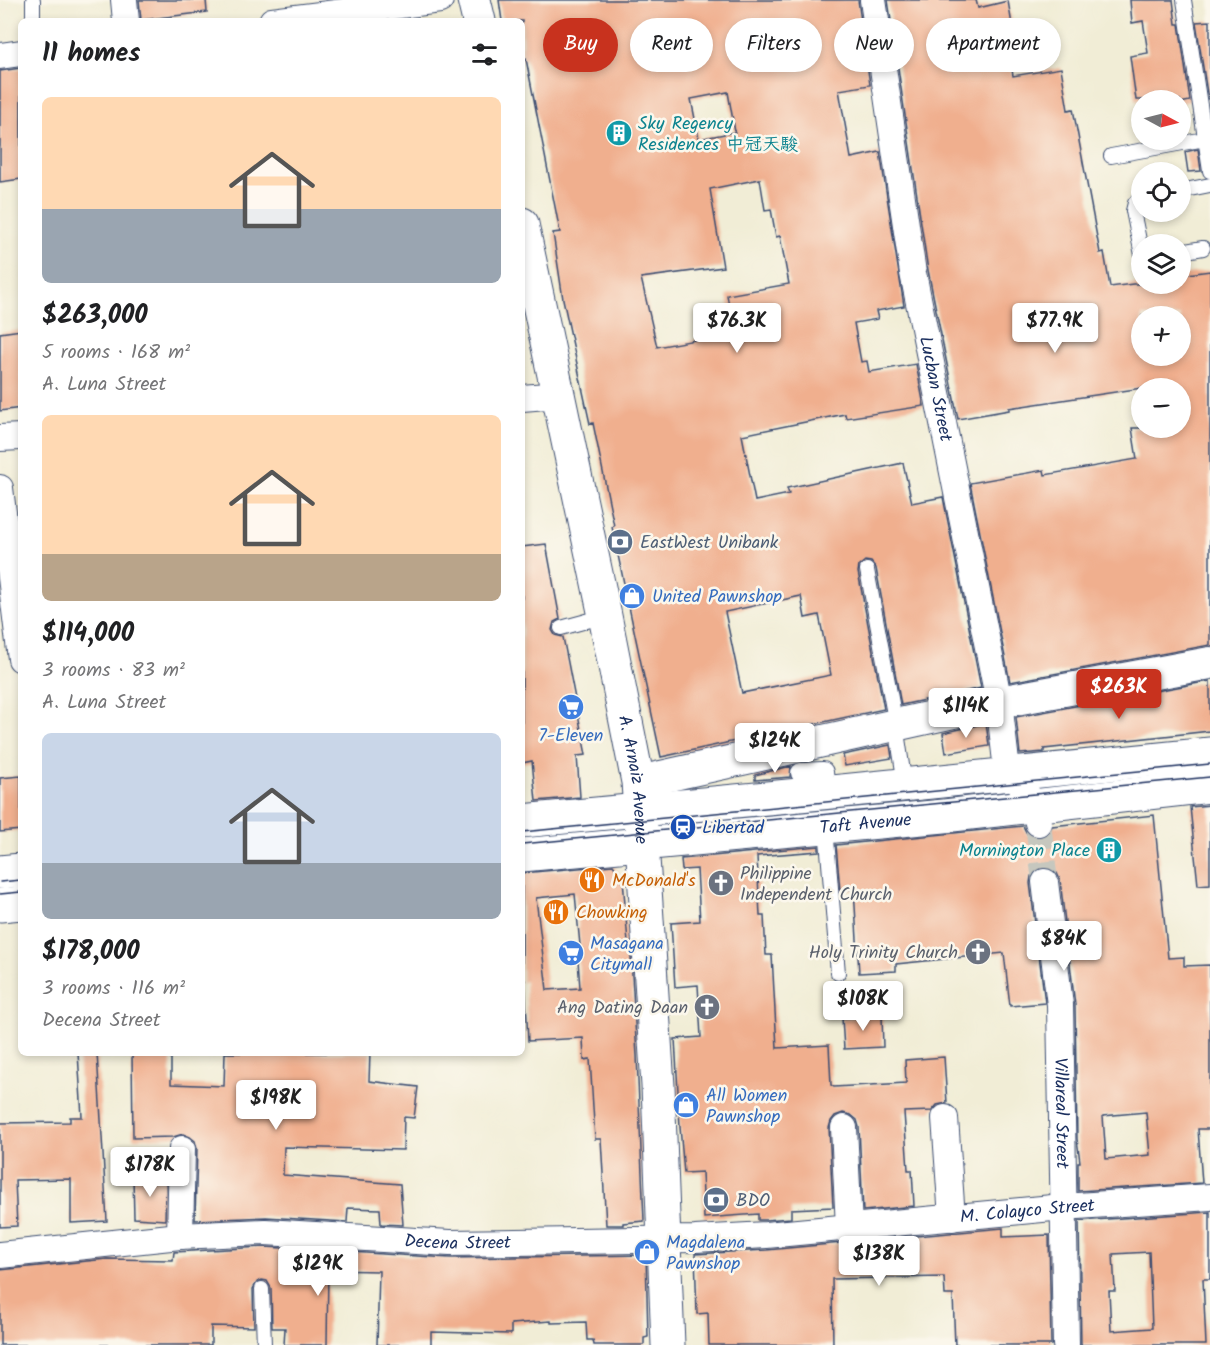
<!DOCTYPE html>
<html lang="en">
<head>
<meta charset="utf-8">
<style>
	:root { --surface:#fff; --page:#f2f2f2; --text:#202124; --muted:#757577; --accent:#c8321e }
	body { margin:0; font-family:Kalam,"LXGW WenKai TC",sans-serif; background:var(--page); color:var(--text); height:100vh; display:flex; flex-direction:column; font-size:22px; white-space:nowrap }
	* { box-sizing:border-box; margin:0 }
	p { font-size:20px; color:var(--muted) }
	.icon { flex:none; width:33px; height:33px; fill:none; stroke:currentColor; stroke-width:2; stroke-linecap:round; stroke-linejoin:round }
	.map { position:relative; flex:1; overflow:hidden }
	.sheet { position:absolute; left:18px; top:18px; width:507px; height:1038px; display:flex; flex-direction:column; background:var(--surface); border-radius:9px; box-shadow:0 3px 9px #0003 }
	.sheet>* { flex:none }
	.hud { position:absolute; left:543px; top:18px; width:570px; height:54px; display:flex; gap:12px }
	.needle { width:39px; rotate:97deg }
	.controls { position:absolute; left:1131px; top:90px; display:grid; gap:12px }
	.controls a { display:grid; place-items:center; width:60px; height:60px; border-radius:50%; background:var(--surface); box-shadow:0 3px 9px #0003; font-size:30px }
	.price { position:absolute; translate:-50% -51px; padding:0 14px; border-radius:6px; background:#fff; color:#222; font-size:20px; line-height:39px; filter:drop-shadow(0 2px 3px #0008) }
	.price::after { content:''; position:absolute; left:50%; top:36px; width:18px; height:14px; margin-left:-9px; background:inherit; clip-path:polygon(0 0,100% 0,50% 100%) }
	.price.current { background:var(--accent); color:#fff }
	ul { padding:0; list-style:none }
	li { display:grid; align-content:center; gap:12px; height:318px; padding:0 24px }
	li span { display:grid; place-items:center; height:186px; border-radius:9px; color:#555 }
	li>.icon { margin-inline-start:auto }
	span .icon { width:108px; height:108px; fill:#fffc; stroke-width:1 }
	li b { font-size:26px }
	h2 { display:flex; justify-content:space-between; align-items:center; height:72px; padding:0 24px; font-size:26px }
	.tag { padding:0 21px; border-radius:27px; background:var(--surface); box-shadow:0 3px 9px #0003; font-size:21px; line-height:54px }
	.tag.current { background:var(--accent); color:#fff }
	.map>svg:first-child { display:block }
	.building { fill:#f0af8e; fill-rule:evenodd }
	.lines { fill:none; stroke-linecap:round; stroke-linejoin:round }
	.minor-tunnel { stroke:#c6c7be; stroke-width:26; stroke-dasharray:26 13; stroke-linecap:butt }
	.service-casing { stroke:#3b4c70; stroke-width:16 }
	.pedestrian-casing { stroke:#3b4c70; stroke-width:22 }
	.minor-casing { stroke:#3b4c70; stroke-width:28 }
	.tertiary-casing { stroke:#3b4c70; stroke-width:34 }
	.secondary-casing { stroke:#3b4c70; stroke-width:35 }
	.primary-casing { stroke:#3b4c70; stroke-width:35 }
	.service { stroke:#fff; stroke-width:14 }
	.pedestrian { stroke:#fff; stroke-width:20 }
	.minor { stroke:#fff; stroke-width:26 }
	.tertiary { stroke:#fff; stroke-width:32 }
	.secondary { stroke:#fff; stroke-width:33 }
	.primary { stroke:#fff; stroke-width:33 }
	.tram { stroke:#1b2f5e; stroke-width:1.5 }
	.labels { text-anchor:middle; stroke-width:5; stroke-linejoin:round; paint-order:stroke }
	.culture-label { font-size:18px; fill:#0d838f; stroke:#fbf7ec; text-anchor:start }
	.street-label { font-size:18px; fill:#1b2f5e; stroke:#fbf7ec }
	.service-label { font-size:18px; fill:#4e5e75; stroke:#fbf7ec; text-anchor:start }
	.shop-label { font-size:18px; fill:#366cbe; stroke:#fbf7ec; text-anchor:start }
	.transit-label { font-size:18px; fill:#164399; stroke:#fbf7ec; text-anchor:start }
	.worship-label { font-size:18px; fill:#5b616d; stroke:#fbf7ec; text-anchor:end }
	.food-label { font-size:18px; fill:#c56008; stroke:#fbf7ec; text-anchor:start }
</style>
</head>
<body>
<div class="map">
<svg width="1210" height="1345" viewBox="0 0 1210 1345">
	<rect width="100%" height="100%" fill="#fbf7ec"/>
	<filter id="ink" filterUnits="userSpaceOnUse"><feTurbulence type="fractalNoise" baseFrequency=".0167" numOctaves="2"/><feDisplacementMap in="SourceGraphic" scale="12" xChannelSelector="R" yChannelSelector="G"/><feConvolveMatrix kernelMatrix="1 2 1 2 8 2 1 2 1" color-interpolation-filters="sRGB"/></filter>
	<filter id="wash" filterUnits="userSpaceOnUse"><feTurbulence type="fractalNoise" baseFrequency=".008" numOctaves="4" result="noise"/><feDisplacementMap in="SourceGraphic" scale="24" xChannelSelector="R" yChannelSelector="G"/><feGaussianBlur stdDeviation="1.35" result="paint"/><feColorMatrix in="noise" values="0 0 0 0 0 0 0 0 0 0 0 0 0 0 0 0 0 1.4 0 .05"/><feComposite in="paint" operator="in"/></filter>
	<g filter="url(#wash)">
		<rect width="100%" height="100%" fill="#f1edd6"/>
		<g id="blocks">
			<path class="building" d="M139,0H206L207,12L141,20Z
				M499,0H858L870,85L839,90L851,158L880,152L904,306L876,311L878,319L854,323L861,362L867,361L869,372L916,364L924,406L846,418L845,414L742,435L755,501L789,494L787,488L903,463L912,503L943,497L981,688L901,705L876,568L871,562L865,561L859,566L858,572L884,709L661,757L612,527L614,526L593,423L590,424L563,299L553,233L560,232L526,59L522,60V21H502ZM728,92L735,132L699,139L691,99ZM760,179L765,210L771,209L776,237L780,236L789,284L727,295L734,333L657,347L641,278L723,267L710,189ZM801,596L805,618L819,615L831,675L742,693L725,612Z
				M888,0H976L978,8L1008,1L1015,42L1008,43L1013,76L1061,68L1068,110L1073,109L1100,253L1104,252L1110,287L1133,284H1180V275L1210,271V645L1010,682L970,483L1044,470L1045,475L1137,459L1132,428H1180V388H1142L1009,408V410L958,419L928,270ZM1142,316H1180V356H1142Z
				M1130,0H1173L1176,24H1179L1190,101L1180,103V100H1136L1130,56L1148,53L1143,21L1132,23Z
				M1210,21V99H1208L1196,22Z
				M21,68V179L0,182V71Z
				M1198,149L1201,171L1188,172L1185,152Z
				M21,330V408L0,411V333Z
				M546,544L560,619L554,622L552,630L555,635L563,637L586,755L577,756L580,797L536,801L532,761L522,763V547Z
				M1210,681V731L1044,749V752L1020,754L1016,717Z
				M986,723L989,746L946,753L943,733Z
				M890,745L892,758L845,766L843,755Z
				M791,766L790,777L755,780V775Z
				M21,776V830L0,832V778Z
				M1210,805V884L1198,885L1190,807Z
				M1154,815L1168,958L1184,957V966L1210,965V1129H1198L1202,1183L1078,1191V1162H1080L1077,1139L1075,1005L1060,880L1057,873L1050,868L1043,867L1036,870L1031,876L1030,883L1045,1003L1010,1006L1004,953L896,964V971L859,973L854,889L840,890L836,845L1023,826L1027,834L1033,837L1041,838L1049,834L1052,826ZM1146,1112L1150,1155L1106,1159L1103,1116Z
				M819,846V851L757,856L760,916H764L766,955H772L777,1048L829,1045L831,1085L834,1087L906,1083L905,1060L944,1057L947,1103L937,1105L932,1111L904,1112L908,1170H912L914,1206L863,1211L859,1127L857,1120L851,1115L843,1113L835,1116L831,1121L829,1128L833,1207L791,1209V1218L765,1220H758V1214L704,1218L702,1172L684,1173L680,1127L675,1039L701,1037L698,985L675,987L671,923L700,921L697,869L682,870L681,859Z
				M613,865L623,879L628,943H630L637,1056L644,1221L623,1223V1225H606L601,1139H595L590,1059L584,1060L583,1038L528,1041L525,981L522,983V873ZM575,894L580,945L577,946L580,988L547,990L536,898Z
				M882,1016L883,1047L844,1049L842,1018Z
				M78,1053H97L107,1221L71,1223V1179L15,1180L17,1226L0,1227V1123L70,1122V1117H82Z
				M132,1053H171V1084L224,1086L225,1053H370L369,1081L418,1087L414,1118L404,1117L403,1150L284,1147L283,1175L400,1184L403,1225L381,1224L380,1209L348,1208L347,1222L266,1217L195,1220L197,1149L195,1141L190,1137L183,1134L173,1137L133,1138Z
				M133,1177L166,1178L165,1220L134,1218Z
				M1210,1212V1279H1203L1206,1345H1081L1079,1221ZM1149,1252L1152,1328L1111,1331L1109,1291H1115L1113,1254Z
				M1003,1228V1237L1049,1235L1051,1345H955L953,1295H945L944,1277L832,1279L833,1345H709L708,1313L697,1314L695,1254L767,1250Z
				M265,1247L450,1258L646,1255L648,1337L644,1338V1345H594L593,1340H587L586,1322L551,1323V1321L511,1324V1334L431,1332V1345H377L379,1271L328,1270L327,1345H284L285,1328H272L271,1288L267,1281L262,1280L257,1282L253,1289L254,1327L211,1326V1345H0V1270L107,1259L173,1260L174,1252Z"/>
		</g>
	</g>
	<g filter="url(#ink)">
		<use href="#blocks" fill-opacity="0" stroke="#3b4c70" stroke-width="1.5"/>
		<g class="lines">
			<path class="minor-tunnel" d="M1038,823L1045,882"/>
			<defs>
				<path id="service" d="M1184,0L1210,171
					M33,21V0
					M1111,156L1205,139
					M1180,191L1210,185
					M1142,198L1135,203L1133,211L1142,255
					M1180,252L1203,248
					M867,570L896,725L905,785
					M561,628L605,616
					M826,827L838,973
					M262,1289L264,1345"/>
				<path id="pedestrian" d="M801,773L823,772L825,793"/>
				<g id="minor">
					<path d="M124,0L126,21"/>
					<path id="s1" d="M873,0L913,273L999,702L1006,762L1034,805L1038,823"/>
					<path d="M272,21L440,0"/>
					<path d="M0,56L21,53"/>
					<path d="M522,398L559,395"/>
					<path d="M0,438L21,437"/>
					<path d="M0,488L21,659"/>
					<path id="s2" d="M1045,882L1060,1005L1066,1345"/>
					<path d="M945,1118L952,1218"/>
					<path d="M844,1128L849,1227"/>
					<path d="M180,1236L182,1149"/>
					<path id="s3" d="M0,1255L180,1236L265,1232L450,1243L695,1239L766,1235L1063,1207L1210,1197"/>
				</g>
				<path id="tertiary" d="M638,782L999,702L1210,663"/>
				<g id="secondary">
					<path d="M474,0L479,21"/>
					<path id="s4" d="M522,224L605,616L638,782L658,1086L668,1345"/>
				</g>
				<g id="primary">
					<path d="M522,821L842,791L1210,754"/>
					<path id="s5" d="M522,855L944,816L1210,786"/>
					<path d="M0,872L21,870"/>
					<path d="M0,905L21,903"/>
				</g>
			</defs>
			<use href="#service" class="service-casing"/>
			<use href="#pedestrian" class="pedestrian-casing"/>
			<use href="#minor" class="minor-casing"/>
			<use href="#tertiary" class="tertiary-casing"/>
			<use href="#secondary" class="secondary-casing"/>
			<use href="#primary" class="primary-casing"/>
			<use href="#service" class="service"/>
			<use href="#pedestrian" class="pedestrian"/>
			<use href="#minor" class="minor"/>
			<use href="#tertiary" class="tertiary"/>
			<use href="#secondary" class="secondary"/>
			<use href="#primary" class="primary"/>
			<path class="tram" d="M522,832L1210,764
				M522,844L1210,777
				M0,882L21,880
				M0,894L21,892"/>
		</g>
	</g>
	<defs>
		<symbol id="building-disc" viewBox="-11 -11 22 22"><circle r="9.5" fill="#0f9aa8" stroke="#fbf7ec"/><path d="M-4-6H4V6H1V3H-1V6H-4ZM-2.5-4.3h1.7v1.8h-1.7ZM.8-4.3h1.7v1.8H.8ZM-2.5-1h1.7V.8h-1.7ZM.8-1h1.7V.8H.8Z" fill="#fff"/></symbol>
		<symbol id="bank-disc" viewBox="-11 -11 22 22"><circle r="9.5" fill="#5c6f8a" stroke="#fbf7ec"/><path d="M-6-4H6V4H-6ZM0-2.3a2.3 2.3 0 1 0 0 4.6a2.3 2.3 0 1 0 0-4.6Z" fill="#fff"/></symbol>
		<symbol id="shop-disc" viewBox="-11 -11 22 22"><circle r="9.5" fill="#3f7fe0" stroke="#fbf7ec"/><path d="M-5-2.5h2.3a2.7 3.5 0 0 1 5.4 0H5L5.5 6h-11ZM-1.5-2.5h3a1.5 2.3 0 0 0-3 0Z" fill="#fff"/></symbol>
		<symbol id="supermarket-disc" viewBox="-11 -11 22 22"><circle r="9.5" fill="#3f7fe0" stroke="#fbf7ec"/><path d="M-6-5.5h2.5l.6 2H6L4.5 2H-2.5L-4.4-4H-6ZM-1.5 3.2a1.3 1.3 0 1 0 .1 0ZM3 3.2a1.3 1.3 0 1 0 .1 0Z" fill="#fff"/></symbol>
		<symbol id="station-disc" viewBox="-11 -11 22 22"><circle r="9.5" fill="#1a4fb4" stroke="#fbf7ec"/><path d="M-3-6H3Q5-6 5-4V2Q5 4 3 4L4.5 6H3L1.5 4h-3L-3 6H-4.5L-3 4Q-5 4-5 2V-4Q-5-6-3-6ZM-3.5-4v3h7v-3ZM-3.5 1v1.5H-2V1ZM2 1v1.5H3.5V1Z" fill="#fff"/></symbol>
		<symbol id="restaurant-disc" viewBox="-11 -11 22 22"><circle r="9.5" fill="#e8710a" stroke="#fbf7ec"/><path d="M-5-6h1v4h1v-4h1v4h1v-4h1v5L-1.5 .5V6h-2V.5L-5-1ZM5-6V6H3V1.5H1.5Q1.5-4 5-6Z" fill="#fff"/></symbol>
		<symbol id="church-disc" viewBox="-11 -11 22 22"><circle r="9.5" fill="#6b7280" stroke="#fbf7ec"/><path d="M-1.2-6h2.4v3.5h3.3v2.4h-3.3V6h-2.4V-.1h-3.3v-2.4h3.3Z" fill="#fff"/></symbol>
	</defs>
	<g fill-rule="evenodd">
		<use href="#building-disc" x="604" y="118" width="30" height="30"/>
		<use href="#bank-disc" x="605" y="527" width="30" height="30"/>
		<use href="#shop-disc" x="617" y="581" width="30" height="30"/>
		<use href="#supermarket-disc" x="556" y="692" width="30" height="30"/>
		<use href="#station-disc" x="668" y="812" width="30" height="30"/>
		<use href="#building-disc" x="1094" y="835" width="30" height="30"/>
		<use href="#restaurant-disc" x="577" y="865" width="30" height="30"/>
		<use href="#church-disc" x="706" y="868" width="30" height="30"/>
		<use href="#restaurant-disc" x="541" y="897" width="30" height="30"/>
		<use href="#church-disc" x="963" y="937" width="30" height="30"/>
		<use href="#supermarket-disc" x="556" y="938" width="30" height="30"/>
		<use href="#church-disc" x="692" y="992" width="30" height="30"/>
		<use href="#shop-disc" x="671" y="1090" width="30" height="30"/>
		<use href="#bank-disc" x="701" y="1185" width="30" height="30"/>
		<use href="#shop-disc" x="632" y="1237" width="30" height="30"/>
	</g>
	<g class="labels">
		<g class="culture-label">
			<text x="638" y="129">Sky Regency<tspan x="638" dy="21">Residences 中冠天駿</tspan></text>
			<text x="1090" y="856" text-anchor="end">Mornington Place</text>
		</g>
		<g class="street-label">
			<text dy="6" stroke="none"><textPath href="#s1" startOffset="394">Lucban Street</textPath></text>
			<text dy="6" stroke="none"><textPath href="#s4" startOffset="567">A. Arnaiz Avenue</textPath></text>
			<text dy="6" stroke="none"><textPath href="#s5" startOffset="345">Taft Avenue</textPath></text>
			<text dy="6" stroke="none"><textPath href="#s2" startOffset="232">Villareal Street</textPath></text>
			<text dy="6" stroke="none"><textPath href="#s3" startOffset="1030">M. Colayco Street</textPath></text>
			<text dy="6" stroke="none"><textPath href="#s3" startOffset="459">Decena Street</textPath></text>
		</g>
		<g class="service-label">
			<text x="640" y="548">EastWest Unibank</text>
			<text x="736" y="1206">BDO</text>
		</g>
		<g class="shop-label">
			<text x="652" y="602">United Pawnshop</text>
			<text x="571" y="741" text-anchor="middle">7-Eleven</text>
			<text x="590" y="949">Masagana<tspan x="590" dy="21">Citymall</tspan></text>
			<text x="706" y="1101">All Women<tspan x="706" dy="21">Pawnshop</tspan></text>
			<text x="666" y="1248">Magdalena<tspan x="666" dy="21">Pawnshop</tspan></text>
		</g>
		<g class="transit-label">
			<text x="702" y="833">Libertad</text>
		</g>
		<g class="worship-label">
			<text x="740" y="879" text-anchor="start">Philippine<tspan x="740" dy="21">Independent Church</tspan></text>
			<text x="958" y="958">Holy Trinity Church</text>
			<text x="688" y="1013">Ang Dating Daan</text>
		</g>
		<g class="food-label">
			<text x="612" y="886">McDonald's</text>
			<text x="576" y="918">Chowking</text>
		</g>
	</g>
</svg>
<div class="controls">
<a><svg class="needle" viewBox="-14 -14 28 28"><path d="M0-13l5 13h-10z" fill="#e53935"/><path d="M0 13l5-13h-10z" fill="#757577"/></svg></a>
<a><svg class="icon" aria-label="locate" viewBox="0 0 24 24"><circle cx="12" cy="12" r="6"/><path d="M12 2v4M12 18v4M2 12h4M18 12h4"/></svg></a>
<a><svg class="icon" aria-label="layers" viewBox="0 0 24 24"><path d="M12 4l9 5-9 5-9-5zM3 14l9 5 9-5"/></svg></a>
<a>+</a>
<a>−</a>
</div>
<b class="price" style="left:737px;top:354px">$76.3K</b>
<b class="price" style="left:1055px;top:354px">$77.9K</b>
<b class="price current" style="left:1119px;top:720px">$263K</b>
<b class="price" style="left:966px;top:739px">$114K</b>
<b class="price" style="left:775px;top:774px">$124K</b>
<b class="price" style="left:1064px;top:972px">$84K</b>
<b class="price" style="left:863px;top:1032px">$108K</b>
<b class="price" style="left:276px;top:1131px">$198K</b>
<b class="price" style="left:150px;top:1198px">$178K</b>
<b class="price" style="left:879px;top:1287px">$138K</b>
<b class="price" style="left:318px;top:1297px">$129K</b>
<div class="hud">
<a class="tag current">Buy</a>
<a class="tag">Rent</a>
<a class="tag">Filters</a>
<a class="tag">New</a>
<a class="tag">Apartment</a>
</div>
<section class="sheet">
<h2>11 homes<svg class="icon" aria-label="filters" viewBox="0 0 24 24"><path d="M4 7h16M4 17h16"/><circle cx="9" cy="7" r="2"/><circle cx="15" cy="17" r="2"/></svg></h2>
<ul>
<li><span style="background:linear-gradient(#ffd9b3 60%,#9aa5b1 0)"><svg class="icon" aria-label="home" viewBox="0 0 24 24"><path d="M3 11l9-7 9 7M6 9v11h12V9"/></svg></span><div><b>$263,000</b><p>5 rooms · 168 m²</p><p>A. Luna Street</p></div></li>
<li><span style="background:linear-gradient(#ffd9b3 75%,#b9a48a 0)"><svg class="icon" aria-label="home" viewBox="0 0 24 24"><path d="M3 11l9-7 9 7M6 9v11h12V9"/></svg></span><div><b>$114,000</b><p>3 rooms · 83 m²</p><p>A. Luna Street</p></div></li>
<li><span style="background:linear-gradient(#c9d6e8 70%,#9aa5b1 0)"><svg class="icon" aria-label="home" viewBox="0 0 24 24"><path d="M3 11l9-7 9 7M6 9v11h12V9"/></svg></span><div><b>$178,000</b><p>3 rooms · 116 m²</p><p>Decena Street</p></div></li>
</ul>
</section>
</div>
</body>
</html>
